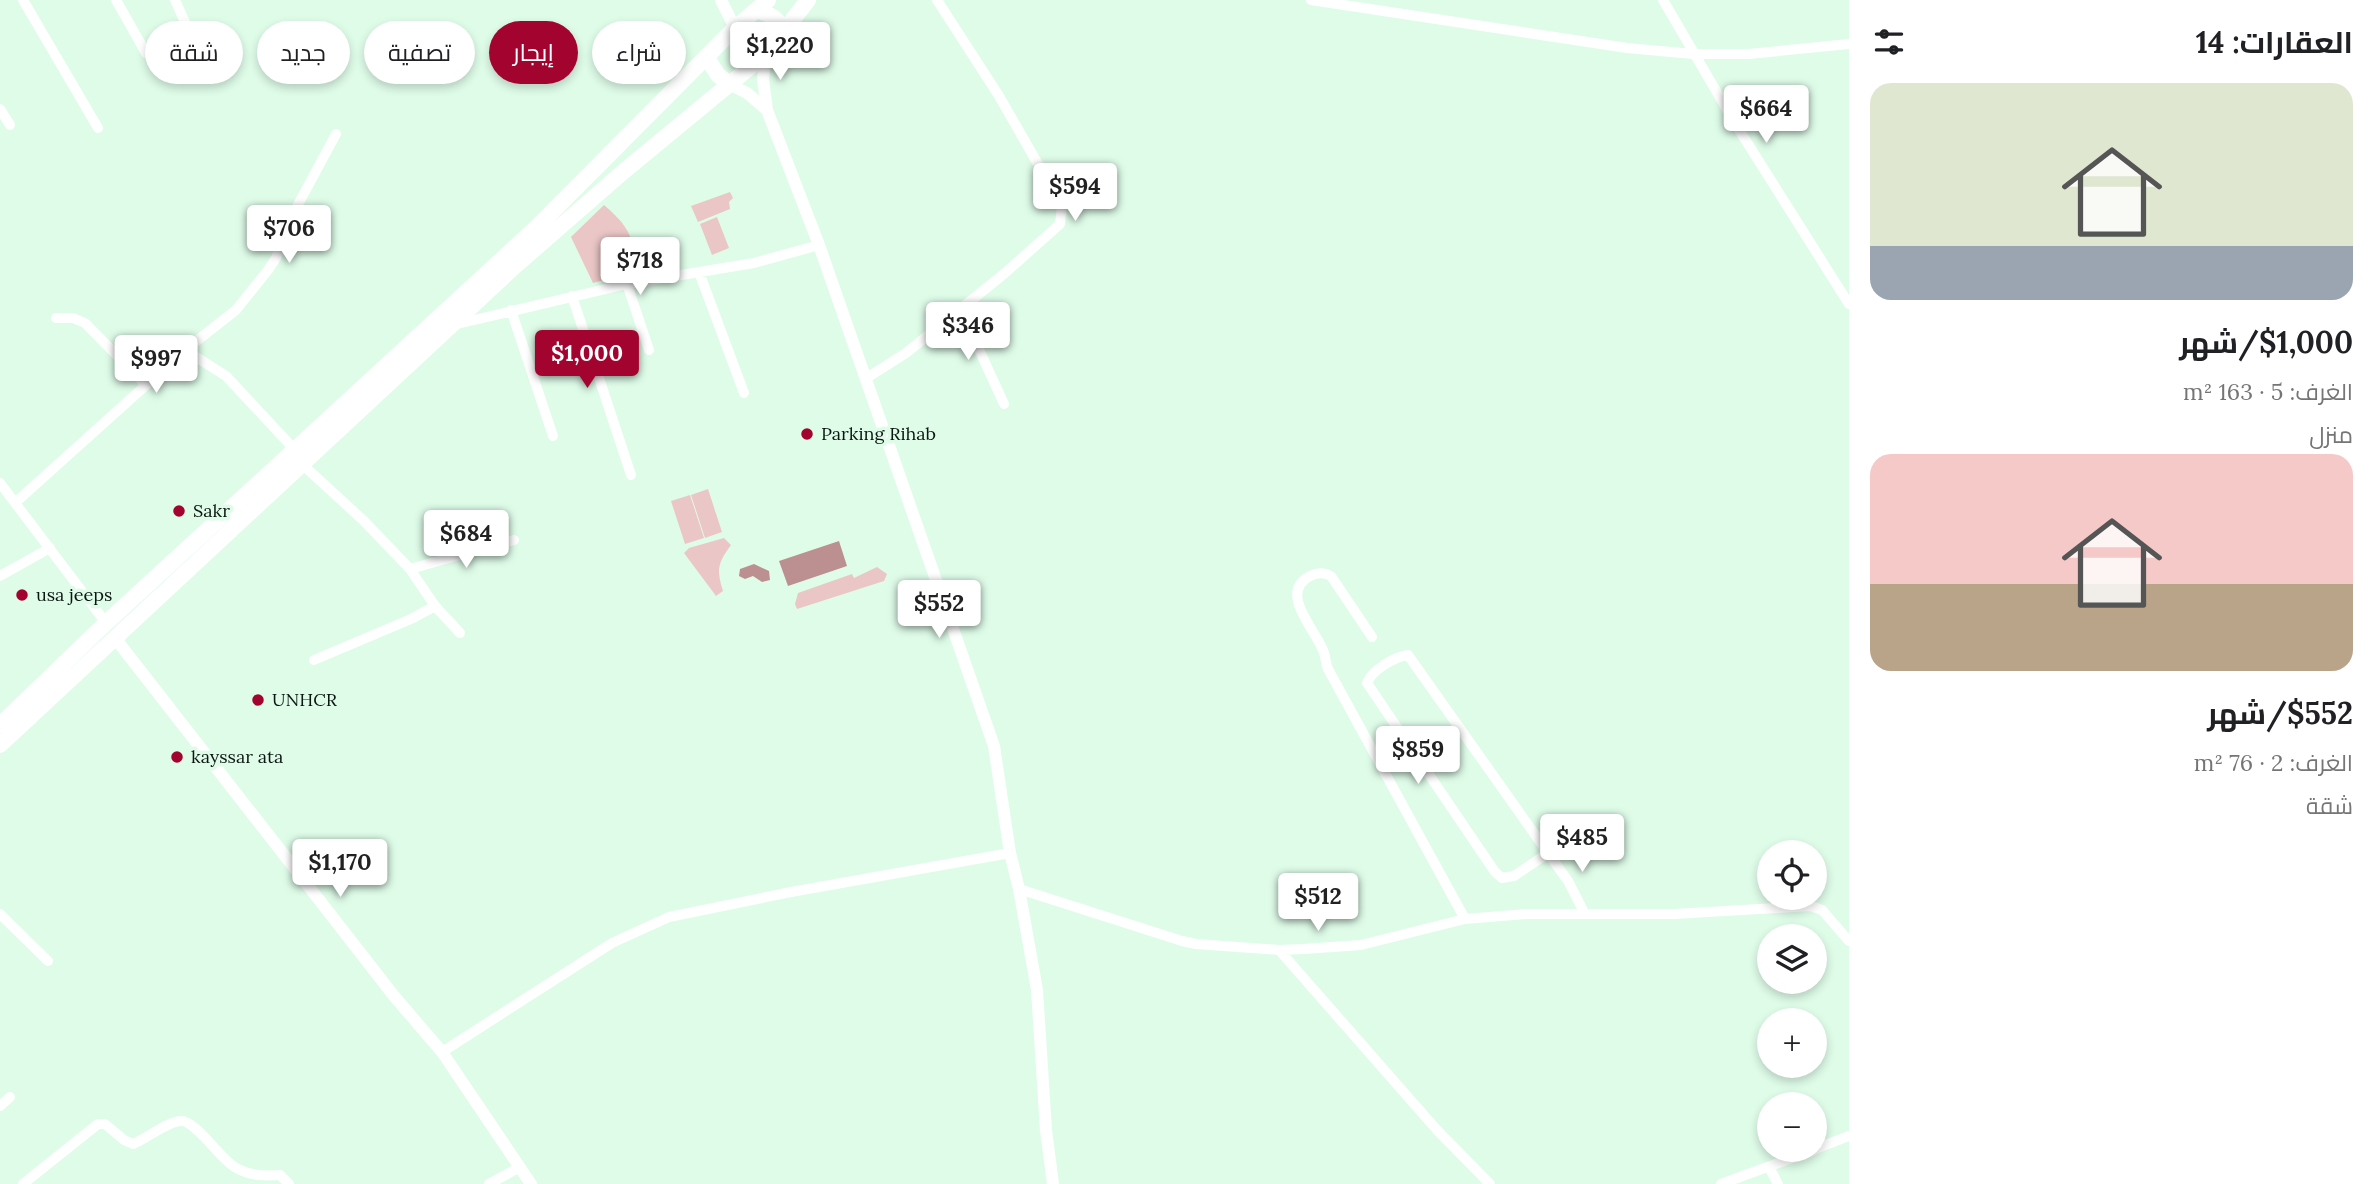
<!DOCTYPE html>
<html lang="ar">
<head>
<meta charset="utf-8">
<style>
	:root { --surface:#fff; --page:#f6f6f6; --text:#202124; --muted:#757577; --accent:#a3042f }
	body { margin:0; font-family:Lora,Cairo,serif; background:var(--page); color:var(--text); direction:rtl; height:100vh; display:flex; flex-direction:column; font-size:26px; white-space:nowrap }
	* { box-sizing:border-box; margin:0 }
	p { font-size:23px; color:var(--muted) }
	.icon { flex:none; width:38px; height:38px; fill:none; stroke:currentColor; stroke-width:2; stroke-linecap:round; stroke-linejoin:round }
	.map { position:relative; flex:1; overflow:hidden; direction:ltr }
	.sheet { display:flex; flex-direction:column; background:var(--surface); width:525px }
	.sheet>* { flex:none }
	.guide { position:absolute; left:21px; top:21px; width:665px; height:63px; direction:rtl; display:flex; gap:14px }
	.fabs { position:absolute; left:1757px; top:840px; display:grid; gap:14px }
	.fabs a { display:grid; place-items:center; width:70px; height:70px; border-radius:50%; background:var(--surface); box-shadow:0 4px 10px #0003; font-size:35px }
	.price { position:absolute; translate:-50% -60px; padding:0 16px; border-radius:7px; background:#fff; color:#222; font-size:23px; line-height:46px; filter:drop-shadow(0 2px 4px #0008) }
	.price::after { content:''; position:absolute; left:50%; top:42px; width:21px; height:16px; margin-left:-10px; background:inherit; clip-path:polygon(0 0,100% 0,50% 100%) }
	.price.active { background:var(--accent); color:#fff }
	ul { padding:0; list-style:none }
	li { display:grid; align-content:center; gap:14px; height:371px; padding:0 21px }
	li span { display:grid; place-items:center; height:217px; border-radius:21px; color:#555 }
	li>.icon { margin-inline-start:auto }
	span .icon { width:126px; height:126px; fill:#fffc; stroke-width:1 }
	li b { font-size:30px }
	h2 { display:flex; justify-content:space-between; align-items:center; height:84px; padding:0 21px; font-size:30px }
	.pill { padding:0 24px; border-radius:32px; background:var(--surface); box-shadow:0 4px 10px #0003; font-size:24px; line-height:63px }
	.pill.active { background:var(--accent); color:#fff }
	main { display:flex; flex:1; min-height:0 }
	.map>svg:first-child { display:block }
	.green { fill:#ebc6c6 }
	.water { fill:#bc8f90 }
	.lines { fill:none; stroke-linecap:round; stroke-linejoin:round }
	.minor { stroke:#fff; stroke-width:10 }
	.tertiary { stroke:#fff; stroke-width:12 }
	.trunk { stroke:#fff; stroke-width:16 }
	.poi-dot { fill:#a3042f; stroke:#dffce9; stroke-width:2.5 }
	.labels { text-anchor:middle; stroke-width:7; stroke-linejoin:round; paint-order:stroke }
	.poi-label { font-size:18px; fill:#0c1610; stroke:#dffce9; text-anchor:start }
</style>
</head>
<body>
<main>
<section class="sheet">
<h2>العقارات: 14<svg class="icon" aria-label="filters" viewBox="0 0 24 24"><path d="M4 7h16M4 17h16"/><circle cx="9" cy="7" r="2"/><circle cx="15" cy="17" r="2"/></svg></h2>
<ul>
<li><span style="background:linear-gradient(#dfe7d0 75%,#9aa5b1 0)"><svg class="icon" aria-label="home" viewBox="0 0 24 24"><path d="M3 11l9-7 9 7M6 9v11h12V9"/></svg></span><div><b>$1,000/شهر</b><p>الغرف: 5 · 163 m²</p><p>منزل</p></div></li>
<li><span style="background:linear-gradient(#f6c9c9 60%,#b9a48a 0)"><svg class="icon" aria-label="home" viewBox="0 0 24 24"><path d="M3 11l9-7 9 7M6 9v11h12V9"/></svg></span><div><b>$552/شهر</b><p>الغرف: 2 · 76 m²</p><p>شقة</p></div></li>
</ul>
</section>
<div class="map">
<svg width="1849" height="1184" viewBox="0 0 1849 1184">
	<rect width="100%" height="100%" fill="#dffce9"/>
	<path class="green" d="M730,192L733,198L729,202L730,209L698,222L691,206Z
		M604,205C630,227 631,236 640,267L618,276L593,283L571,237Z
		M717,217L729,248L712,255L700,224Z
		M708,489L722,532L705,538L691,495Z
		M690,495L704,538L685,544L671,501Z
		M724,538L731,545C718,563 716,569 723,591L716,596L684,553L689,548Z
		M877,567L887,574L884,581L797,609L795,604L798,593L852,574L854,578Z"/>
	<path class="water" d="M839,541L847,566L788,586L779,561Z
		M754,564L769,571L770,580L762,582L753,576L745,579L739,576L740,569Z"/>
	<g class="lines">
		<path class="minor" d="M23,0L98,128
			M116,0L146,53L158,57L186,44L190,38L188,29L175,0
			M1311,0L1627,48L1693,54H1749L1849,44
			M1663,0L1736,125L1849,304
			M0,109L10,125
			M699,272L744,393
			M627,284L649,350
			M572,296L631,475
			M960,308L1004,404
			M511,310L553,436
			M56,318H73L85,323L145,384
			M457,324L627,284L754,263L819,245
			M185,350L236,310L268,270L276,258L294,212L336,134
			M865,379L906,353L1005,273L1060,224L1062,206L999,96L937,0
			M303,465L364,521L410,569L435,606L460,633
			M0,483L106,623
			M16,502L185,350L226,376L295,450
			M410,569L514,540
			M0,576L50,548
			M1372,637L1331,576C1324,572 1318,572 1310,576C1279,592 1313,627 1322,648C1326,655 1325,662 1328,669L1465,919
			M1408,655L1548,853L1514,876L1502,878L1495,872L1367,683C1372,670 1394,657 1408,655Z
			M314,660L411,619L435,606
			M1548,853L1568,881L1585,914
			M1019,889L1182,941L1196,944L1279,950L1304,949L1361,945L1465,919L1527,914H1675L1811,906L1822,910L1849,941
			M0,914L48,961
			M1279,950L1437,1130L1490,1184
			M442,1052L612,943L669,917L791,892L1010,853
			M0,1106L10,1097
			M1815,1149L1849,1136
			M1769,1167L1778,1184
			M23,1184L98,1124H105L124,1140L133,1144C146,1139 168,1121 181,1121C196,1120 222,1162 238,1169C252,1176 265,1176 280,1175L289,1184
			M489,1184L520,1167
			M1721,1184L1814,1150"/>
		<path class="tertiary" d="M721,0L735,28
			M766,54L763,79L767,110L819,245L994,746L1010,853L1019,889L1037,990L1046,1130L1053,1184
			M729,84L747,93L767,110
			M115,638L394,996L442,1052L531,1184"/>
		<path class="trunk" d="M758,10C771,16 781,18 782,34
			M707,58L718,75L729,84
			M0,725L106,623L538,226L735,28L768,0
			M0,745L514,267L623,172L766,54L808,0"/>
	</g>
	<g class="poi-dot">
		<circle cx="807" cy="434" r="7"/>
		<circle cx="179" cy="511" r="7"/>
		<circle cx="22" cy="595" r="7"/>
		<circle cx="258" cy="700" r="7"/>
		<circle cx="177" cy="757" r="7"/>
	</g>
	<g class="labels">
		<g class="poi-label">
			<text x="821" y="440">Parking Rihab</text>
			<text x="193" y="517">Sakr</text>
			<text x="36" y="601">usa jeeps</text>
			<text x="272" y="706">UNHCR</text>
			<text x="191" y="763">kayssar ata</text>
		</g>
	</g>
</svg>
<div class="fabs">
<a><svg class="icon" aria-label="locate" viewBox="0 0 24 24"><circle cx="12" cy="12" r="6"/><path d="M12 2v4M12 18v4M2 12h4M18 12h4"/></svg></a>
<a><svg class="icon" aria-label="layers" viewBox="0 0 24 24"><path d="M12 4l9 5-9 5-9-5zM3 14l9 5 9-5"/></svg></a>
<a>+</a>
<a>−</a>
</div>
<b class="price" style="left:780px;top:82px">$1,220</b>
<b class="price" style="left:1766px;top:145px">$664</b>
<b class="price" style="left:1075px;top:223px">$594</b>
<b class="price" style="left:289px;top:265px">$706</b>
<b class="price" style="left:640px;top:297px">$718</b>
<b class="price" style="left:968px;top:362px">$346</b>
<b class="price active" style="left:587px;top:390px">$1,000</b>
<b class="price" style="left:156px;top:395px">$997</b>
<b class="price" style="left:466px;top:570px">$684</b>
<b class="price" style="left:939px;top:640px">$552</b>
<b class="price" style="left:1418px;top:786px">$859</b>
<b class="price" style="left:1582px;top:874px">$485</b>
<b class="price" style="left:340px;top:899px">$1,170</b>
<b class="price" style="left:1318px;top:933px">$512</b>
<div class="guide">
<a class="pill">شراء</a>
<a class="pill active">إيجار</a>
<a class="pill">تصفية</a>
<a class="pill">جديد</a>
<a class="pill">شقة</a>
</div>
</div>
</main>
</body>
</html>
